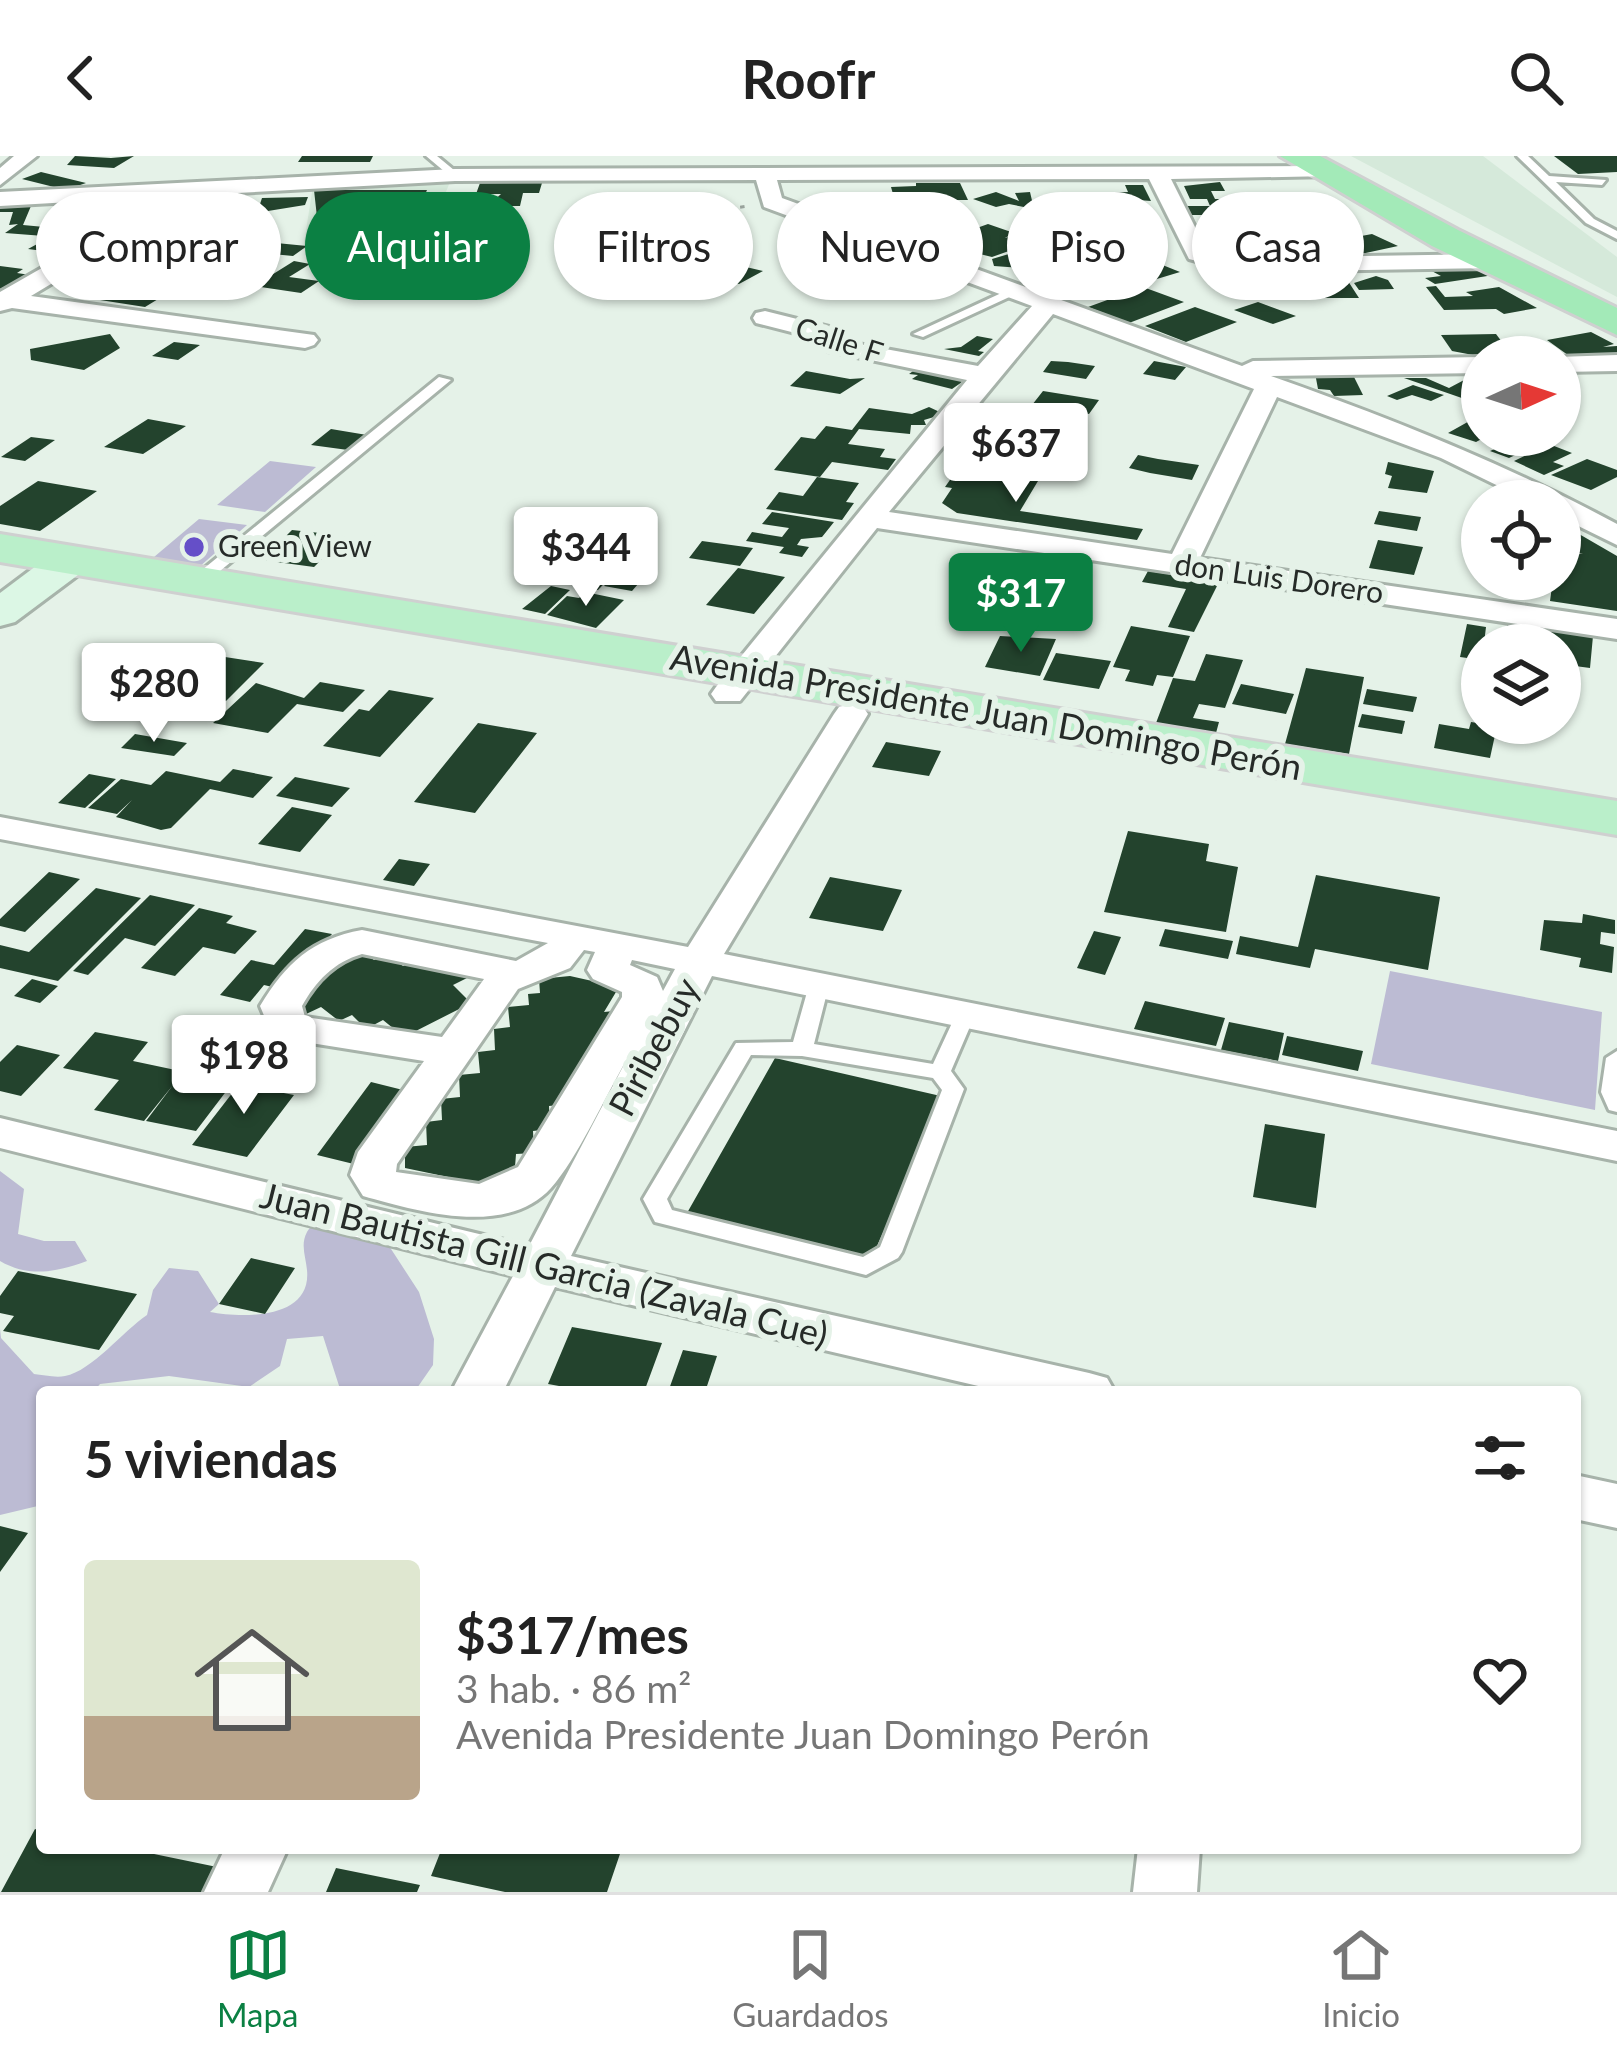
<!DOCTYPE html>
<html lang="es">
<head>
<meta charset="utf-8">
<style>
	:root { --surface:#fff; --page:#f2f2f2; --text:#222; --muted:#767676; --line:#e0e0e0; --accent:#0b8043 }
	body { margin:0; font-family:Lato,sans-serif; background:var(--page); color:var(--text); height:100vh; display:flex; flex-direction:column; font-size:45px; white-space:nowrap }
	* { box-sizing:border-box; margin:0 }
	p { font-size:39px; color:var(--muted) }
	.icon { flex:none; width:66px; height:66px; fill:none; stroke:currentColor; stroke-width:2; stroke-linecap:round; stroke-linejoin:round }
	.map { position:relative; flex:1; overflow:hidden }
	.drawer { position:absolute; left:36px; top:1230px; width:1545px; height:468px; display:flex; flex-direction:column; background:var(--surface); border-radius:12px; box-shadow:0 3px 9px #0004 }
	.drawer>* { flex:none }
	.top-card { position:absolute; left:36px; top:36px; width:1545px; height:108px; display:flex; gap:24px }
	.needle { width:78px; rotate:87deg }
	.fabs { position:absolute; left:1461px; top:180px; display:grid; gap:24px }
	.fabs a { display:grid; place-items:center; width:120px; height:120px; border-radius:50%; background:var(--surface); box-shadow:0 3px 9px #0004; font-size:60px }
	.price { position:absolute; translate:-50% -102px; padding:0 27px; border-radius:12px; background:#fff; color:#222; font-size:39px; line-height:78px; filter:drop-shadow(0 3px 6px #0008) }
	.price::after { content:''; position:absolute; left:50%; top:72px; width:36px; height:27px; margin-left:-18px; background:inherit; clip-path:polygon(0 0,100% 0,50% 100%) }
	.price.current { background:var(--accent); color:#fff }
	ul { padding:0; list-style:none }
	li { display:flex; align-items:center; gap:36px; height:300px; padding:0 48px }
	li span { display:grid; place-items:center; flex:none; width:336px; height:240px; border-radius:12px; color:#555 }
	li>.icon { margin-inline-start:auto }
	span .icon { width:144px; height:144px; fill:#fffc; stroke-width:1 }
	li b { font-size:51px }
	h2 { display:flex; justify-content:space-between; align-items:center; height:144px; padding:0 48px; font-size:51px }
	.tag { padding:0 42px; border-radius:54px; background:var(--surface); box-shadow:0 3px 9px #0004; font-size:42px; line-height:108px }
	.tag.current { background:var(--accent); color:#fff }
	header { display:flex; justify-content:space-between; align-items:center; height:156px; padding:0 48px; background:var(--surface); font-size:54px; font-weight:700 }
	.tabs { display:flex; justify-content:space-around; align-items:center; height:168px; border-top:3px solid var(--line); background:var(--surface); font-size:33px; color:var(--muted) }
	.tabs a { display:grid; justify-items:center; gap:6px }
	.tabs .current { color:var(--accent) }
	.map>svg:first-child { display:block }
	.built { fill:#d5e9da }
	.green { fill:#bcbbd3 }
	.building { fill:#23432d }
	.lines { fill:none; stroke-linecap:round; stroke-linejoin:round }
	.service-casing { stroke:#a7b3aa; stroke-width:6 }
	.minor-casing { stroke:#a7b3aa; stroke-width:6 }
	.secondary-casing { stroke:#a7b3aa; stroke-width:6 }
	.primary-casing { stroke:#cfd0d0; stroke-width:6 }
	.trunk-casing { stroke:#cfd0d0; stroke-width:6 }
	.path { stroke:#9ba59e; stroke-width:3; stroke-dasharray:4.5 4.5; stroke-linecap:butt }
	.service { fill:#fff; fill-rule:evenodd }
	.minor { fill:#fff; fill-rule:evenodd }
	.secondary { fill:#dcf7e5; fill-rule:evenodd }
	.primary { fill:#baefca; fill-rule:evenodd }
	.trunk { fill:#a3eab8; fill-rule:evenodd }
	.poi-dot { fill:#654fc8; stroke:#e5f2e8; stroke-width:4.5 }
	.labels { text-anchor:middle; stroke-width:12; stroke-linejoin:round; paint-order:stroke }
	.far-street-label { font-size:30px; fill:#262b28; stroke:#e5f2e8 }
	.far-poi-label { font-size:30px; fill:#262b28; stroke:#e5f2e8; text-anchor:start }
	.street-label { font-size:36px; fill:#262b28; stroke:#e5f2e8 }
</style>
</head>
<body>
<header><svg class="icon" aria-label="back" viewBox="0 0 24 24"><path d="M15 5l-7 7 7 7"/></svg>Roofr<svg class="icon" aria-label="search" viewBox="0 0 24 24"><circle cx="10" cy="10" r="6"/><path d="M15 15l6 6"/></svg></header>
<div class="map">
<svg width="1617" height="1736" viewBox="0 0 1617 1736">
	<rect width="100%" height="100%" fill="#e5f2e8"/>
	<path class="built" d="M1351,0H1483L1617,101V141Z
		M450,26L420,99L303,93L313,30Z"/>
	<path class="green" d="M270,305L316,311L265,356L217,349Z
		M199,363L247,369L190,419L141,412Z
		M1390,815L1602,856L1595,954L1371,908Z
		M0,1015L24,1033L18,1078L44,1085H75L87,1105C57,1116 29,1122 0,1105Z
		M327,1057L380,1076L419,1136L434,1183L433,1209L415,1235L341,1236L323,1180L287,1183L280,1210L249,1231L169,1220L100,1228L93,1236H42V1349L0,1359V1173L1,1182L34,1218C43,1219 56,1222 65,1220C92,1215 123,1175 147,1159L153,1134L169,1112L198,1115L219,1148L210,1156C242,1162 312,1164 307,1114C306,1101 300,1089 307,1076C310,1070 321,1062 327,1057Z"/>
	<path class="building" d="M75,0L111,2L134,0L114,12L67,9Z
		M302,0H373L370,6H298Z
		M1554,0H1617V16L1578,18Z
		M41,16L86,27L66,34L22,23Z
		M1220,26L1225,35H1211L1215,43H1245L1248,48H1234L1240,59H1189L1185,50H1210L1207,43H1190L1184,30Z
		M480,27H542L539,37H523L520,50H488L501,38H476Z
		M916,27H960L968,44H939L955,49L945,52L930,48L937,45L936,39L893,38L891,31L916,30Z
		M1125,29H1143L1151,45L1111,42L1108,37L1128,36Z
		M314,34H427L404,86H309L318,70Z
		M996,36L1019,45L1015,37L1030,36L1034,53L1009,48L996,51L973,43Z
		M308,41L305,49L244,59L248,48H260L262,42Z
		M31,50L23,69L55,72L44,80L5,77L18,68L9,69L13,56H0V51Z
		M892,54L917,62L911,64L924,68L899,77L882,71L896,66L875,59Z
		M1101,54H1114L1116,58L1144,56L1147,62H1133L1134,70L1101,71L1104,77H1092L1087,66H1102L1097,57Z
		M178,58L203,59L215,70L257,72L246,83L228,82L235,76L195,74L188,80L168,79L181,67H175Z
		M988,68L1014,77L1005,82L1020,77L1040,84L992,101L935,87Z
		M63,74L94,78L59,97L28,93Z
		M815,75L842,86L814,94L788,83Z
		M1372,78L1398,90L1361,98L1335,85Z
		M1212,82L1255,86L1259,95L1217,91Z
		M1326,84L1331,92L1267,94L1261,85Z
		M266,86L307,90L293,100L252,96Z
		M1019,95L1029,98L1034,113L994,110L992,103Z
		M294,105L310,108L289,121L319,125L301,137L254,130Z
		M1160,108L1180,116L1137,129L1117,121Z
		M0,110L23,113L17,117L30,119L0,133Z
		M709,110L737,116L746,111L763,115L739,128L695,117Z
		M1465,110L1494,119L1435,128L1425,122L1441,120L1428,113Z
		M1226,117H1277L1286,133L1280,135L1282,139L1253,137L1233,130Z
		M1376,120L1388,124L1394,133L1359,134L1354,127Z
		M1311,122H1346L1359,142H1324Z
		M1436,130L1445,141L1473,140L1466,136L1499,131L1537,152L1504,158L1496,153L1444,154L1426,131Z
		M123,131L168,137L145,151L100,144Z
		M1143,131L1184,146L1129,167L1088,151Z
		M1258,146L1296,160L1273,168L1234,154Z
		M1195,151L1237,166L1186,186L1145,170Z
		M1591,176L1614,188L1603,191L1617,190V201L1572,202L1547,184Z
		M110,178L120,192L84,214L31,204L30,193Z
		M1496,178L1508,194L1473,199L1452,195L1441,179Z
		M977,180L993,183L978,195L984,196L979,200L944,193L961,191Z
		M174,186L200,189L178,204L152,200Z
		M1051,205L1068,206L1095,210L1086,223L1043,216Z
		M1154,205L1186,211L1175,224L1143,218Z
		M916,213L965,224L952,233L912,223L918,219L909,218Z
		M806,215L850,223L865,222L840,238L790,230Z
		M1315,217H1352L1363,239L1334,240L1330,234L1318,233Z
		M1404,222H1426L1449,232L1466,223L1482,229V233L1469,240L1482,235V249Z
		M1413,229L1437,237L1444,239L1431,245L1412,239L1397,244L1387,240Z
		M1043,235L1099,244L1089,258L1032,249Z
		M929,251L944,258L924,264L926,269H911L910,278L859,273L848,288L885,293L880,301L896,303L888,314L832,306L820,321L774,314L801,281L815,283L826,270L852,274L869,252L912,258Z
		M148,263L186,270L143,298L104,291Z
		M1473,263L1482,266V279H1489L1476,286L1448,277Z
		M331,273L367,279L348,294L311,289Z
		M1504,279H1524L1543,286L1509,302L1490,295L1504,289L1492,284Z
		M31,281L55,284L25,305L1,301Z
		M1549,288L1572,297L1553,306L1564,310L1544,319L1514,305Z
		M964,291L1001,297L1039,303L1010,311L1007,317L980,313L983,308L978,303L957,299Z
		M1138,299L1158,303L1199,309L1192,324L1150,317L1129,312Z
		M1587,303L1617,314V321L1591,334L1551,319Z
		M1388,306L1434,315L1427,337L1388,332L1392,320L1385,318Z
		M971,315L1038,325L1020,355L1143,373L1137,384L957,357L942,347L952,332L945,331L952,321L966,323Z
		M817,321L859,327L846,346L854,347L842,364L766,353L779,336L803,340Z
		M38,325L97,335L40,375L0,368V350Z
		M1379,355L1421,361L1417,375L1374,368Z
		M772,356L834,366L822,381L801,383L797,389L809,391L802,401L779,397L784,391L746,385L752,376L782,381L789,372L762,368Z
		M1560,367L1617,400V455L1550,445L1553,423H1560V397L1583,398L1560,393Z
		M292,374L320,377L313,384L330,386L316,401L323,402L314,411L262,404Z
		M624,381L645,385L598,434L577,430Z
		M1378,384L1423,391L1414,419L1369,412Z
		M702,385L753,392L740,410L689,402Z
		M624,409L651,413L632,435L604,430Z
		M1038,410L1063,414L1056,430L1030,426Z
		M738,412L785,421L754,458L706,449Z
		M1148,415L1219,426L1194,476L1168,471L1186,433L1142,426Z
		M551,430L570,434L545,458L522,453Z
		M585,436L624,444L596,472L547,459L567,440L579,442Z
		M1020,441L1046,445L1038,463L1012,459Z
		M1508,464L1593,480L1590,512L1560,508V489H1547L1548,484L1522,480L1521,489H1503Z
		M1467,468L1486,471L1482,504L1460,501Z
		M1131,470L1190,480L1173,521L1157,519L1153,530L1125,525L1130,514L1113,511Z
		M1000,480L1056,483L1040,520L985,511Z
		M1056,497L1111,505L1099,533L1043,524Z
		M1206,498L1243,504L1225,552L1199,548L1193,562L1219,566L1216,577L1156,567L1173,522L1195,525Z
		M225,501L264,507L226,545L186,539Z
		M163,504L166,510L185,506L194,522L147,538L144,533H135L119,552L105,549L112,539L103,518L118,505L122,513Z
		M1306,512L1364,521L1349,598L1285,588Z
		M320,526L365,534L343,556L297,548L268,577L213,567L256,527L304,542Z
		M1241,528L1294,538L1286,558L1232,548Z
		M1367,533L1417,541L1413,556L1363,548Z
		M389,534L434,542L380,601L323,590L359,553L369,555Z
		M1362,558L1405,565L1402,578L1358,571Z
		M1471,566L1497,570L1490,602L1434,592L1439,568L1469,573Z
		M478,567L537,577L475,657L414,646Z
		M135,578L187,587L174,600L121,592Z
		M886,586L941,595L929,620L872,611Z
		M233,613L273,621L253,642L210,633L171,672L161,674L116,661L132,644L117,658L88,652L121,623L151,629L166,615L220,626Z
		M89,618L116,623L85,652L58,647Z
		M295,621L350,632L332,651L276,640Z
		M292,651L332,659L300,696L258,688Z
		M1128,675L1209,688L1206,705L1238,711L1226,776L1104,756Z
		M399,703L430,708L414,730L383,724Z
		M49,716L80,723L25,776L0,770V763Z
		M1316,719L1440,741L1428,814L1315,793L1310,812L1236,798L1240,780L1298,791Z
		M830,721L902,734L883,775L809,762Z
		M96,732L141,742L58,825L0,812V789L29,796Z
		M150,739L195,749L155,790L125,782L88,819L73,815Z
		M199,752L233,760L226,767L257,775L235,798L203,791L175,820L141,812Z
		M1583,758L1615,764V778L1601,776L1600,788L1614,791L1612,817L1579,811L1581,802L1540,794L1544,764L1582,767Z
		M305,773L332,778L285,834L264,829L250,846L220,839L251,804L274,809Z
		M1165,773L1233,785L1228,803L1159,790Z
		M1094,775L1121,781L1105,819L1077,812Z
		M356,789L374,804L390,798L403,810L420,803L433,814L446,807L467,822L453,829L471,847L404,881L383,864L366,873L352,859L339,865L321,851L304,859L288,843Z
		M570,820L619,831L604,856L614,855V879L597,880V904L583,905L584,925L568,926L569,948L549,950L550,973L533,975L534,997L516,998L514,1024L496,1031L405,1012V991L427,989L426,966L442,964L441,943L460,941L459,919L480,917L478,896L495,894L494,873L510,871L508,851L529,849L528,838L540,837L539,823Z
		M32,823L58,830L40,847L14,840Z
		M1145,845L1225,862L1216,890L1134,873Z
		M226,863L273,874L261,888L215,876Z
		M1229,866L1284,877L1278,905L1221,894Z
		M95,876L148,886L133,905L185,916L208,887L256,896L196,975L146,965L173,929L144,965L94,954L119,924L63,912Z
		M1287,880L1363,895L1358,915L1282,899Z
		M17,889L60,899L21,940L0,935V906Z
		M775,902L945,941L871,1103L687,1057Z
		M254,909L268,912L253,931L294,939L247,1001L192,989Z
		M371,926L419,938L366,1011L317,999Z
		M1265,968L1325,978L1316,1052L1253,1041Z
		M251,1102L295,1112L265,1158L219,1148Z
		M18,1115L137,1138L99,1194L3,1175L14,1160L0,1157V1140Z
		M572,1171L662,1187L644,1236H592L548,1228Z
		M683,1194L717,1200L705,1236H668Z
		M0,1370L28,1377L0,1416Z
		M35,1673L42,1675V1692H125L217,1711L206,1736H1Z
		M442,1692H622L607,1736H505L431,1720Z
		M336,1712L420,1729L417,1736H326Z"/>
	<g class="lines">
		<defs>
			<path id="service" d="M426,0H437L460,19L451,21Z
				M1517,0H1528L1549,20L1606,24L1602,29L1556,26L1594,63L1617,75V83L1586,67Z
				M1010,133L1020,136L923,181L913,178Z
				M439,221L451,224L203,429H191V423Z
				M819,823L829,829L814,888L933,908L958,854H972L975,859L951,915L964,933L902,1096L898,1102L866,1119L655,1066L643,1043L736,887L793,886L809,829ZM751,899L802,900L933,922L942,934L880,1091L863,1101L672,1054L667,1043Z
				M1617,895V956L1609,954L1601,936L1606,902Z"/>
			<path id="minor" d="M14,0H37L0,29V12Z
				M1324,10L1331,12V20L1171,23L1206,93L1239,102L1491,98L1503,105L1491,112L1239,116L1189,103L1149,23L777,24L782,42L1242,210L1253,205L1482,201V217L1271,220C1390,262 1506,308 1617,368V389L1560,361V345H1529L1441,302L1277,241L1200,402L1617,463V483L877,372L740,545H716L711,538L716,531L967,224L828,195L819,183L756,167L753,162L756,157L765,155L837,173L846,185L858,188L978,210L1032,150L764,51L756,24L455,25L163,41L154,66L31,140L314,179L318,184L314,189L305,192L12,152L0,155V136L136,58L141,42L0,50V36L455,13ZM1053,158L1254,233L1172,398L889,356Z
				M1617,199V215L1560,216L1557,201Z
				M851,548L863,551L868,558L724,798L1617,975V1005L712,820L571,1100L1089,1217L1107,1222L1115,1236H1004L555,1131L503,1236H451L513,1120L0,992V962L529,1090L627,903C606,939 577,1003 551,1032C506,1082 416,1055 363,1040L350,1019L358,996L424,905L273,881L260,850C286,807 312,783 362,774L516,805L548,787L0,683V661L688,791L834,558L839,551ZM584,794L595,796L587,814L593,823L622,836V841L518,1011L479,1028L396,1016L397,1008L518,833L570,812ZM362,798L484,823L442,881L305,861L302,850C316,825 334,806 362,798ZM632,804L675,813L663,835L657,821L630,809Z
				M1575,1319L1617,1328V1372L1575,1363Z
				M225,1692H288L268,1736H204Z
				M1138,1692H1200L1197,1736H1133Z"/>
			<path id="secondary" d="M71,392L86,395L92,404L86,413L15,466L0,470V437L56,395Z"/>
			<path id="primary" d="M0,378L1617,645V679L0,406Z"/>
			<path id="trunk" d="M1280,0H1320L1458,74L1617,152V179L1432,90Z"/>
		</defs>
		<use href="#service" class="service-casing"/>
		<use href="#minor" class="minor-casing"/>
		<use href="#secondary" class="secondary-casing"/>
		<use href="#primary" class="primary-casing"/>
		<use href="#trunk" class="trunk-casing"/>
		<path class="path" d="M580,76L748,50"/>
		<use href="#service" class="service"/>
		<use href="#minor" class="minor"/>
		<use href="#secondary" class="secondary"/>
		<use href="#primary" class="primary"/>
		<use href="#trunk" class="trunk"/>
	</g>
	<circle class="poi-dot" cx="194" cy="391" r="12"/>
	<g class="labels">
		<g class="far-street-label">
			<text transform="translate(839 185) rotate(18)" y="10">Calle F</text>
			<text transform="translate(1279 423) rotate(8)" y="10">don Luis Dorero</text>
		</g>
		<g class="far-poi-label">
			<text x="218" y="401">Green View</text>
		</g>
		<g class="street-label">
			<text transform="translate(986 556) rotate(10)" y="13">Avenida Presidente Juan Domingo Perón</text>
			<text transform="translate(654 891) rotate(-62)" y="13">Piribebuy</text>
			<text transform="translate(544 1109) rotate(14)" y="13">Juan Bautista Gill Garcia (Zavala Cue)</text>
		</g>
	</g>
</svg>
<div class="fabs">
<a><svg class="needle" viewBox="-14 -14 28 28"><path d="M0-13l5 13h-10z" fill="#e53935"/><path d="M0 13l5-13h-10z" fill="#767676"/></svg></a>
<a><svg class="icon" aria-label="locate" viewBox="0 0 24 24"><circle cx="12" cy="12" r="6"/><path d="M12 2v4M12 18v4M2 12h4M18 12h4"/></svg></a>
<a><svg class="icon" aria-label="layers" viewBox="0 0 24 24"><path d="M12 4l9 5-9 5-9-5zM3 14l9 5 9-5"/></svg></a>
</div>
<b class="price" style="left:1016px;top:349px">$637</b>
<b class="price" style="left:586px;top:453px">$344</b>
<b class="price current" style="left:1021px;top:499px">$317</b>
<b class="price" style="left:154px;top:589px">$280</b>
<b class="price" style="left:244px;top:961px">$198</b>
<div class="top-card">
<a class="tag">Comprar</a>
<a class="tag current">Alquilar</a>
<a class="tag">Filtros</a>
<a class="tag">Nuevo</a>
<a class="tag">Piso</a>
<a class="tag">Casa</a>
</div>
<section class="drawer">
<h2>5 viviendas<svg class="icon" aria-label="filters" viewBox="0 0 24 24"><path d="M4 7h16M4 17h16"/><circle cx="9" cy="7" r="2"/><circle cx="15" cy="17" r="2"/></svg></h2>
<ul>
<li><span style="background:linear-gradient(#dfe7d0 65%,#b9a48a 0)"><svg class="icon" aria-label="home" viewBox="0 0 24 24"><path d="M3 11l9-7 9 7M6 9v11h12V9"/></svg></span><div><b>$317/mes</b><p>3 hab. · 86 m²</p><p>Avenida Presidente Juan Domingo Perón</p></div><svg class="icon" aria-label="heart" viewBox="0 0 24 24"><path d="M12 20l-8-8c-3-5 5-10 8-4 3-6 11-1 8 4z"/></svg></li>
</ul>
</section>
</div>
<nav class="tabs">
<a class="current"><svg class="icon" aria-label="map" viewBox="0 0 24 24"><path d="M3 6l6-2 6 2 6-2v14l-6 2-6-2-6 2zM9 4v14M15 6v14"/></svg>Mapa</a>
<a><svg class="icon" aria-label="saved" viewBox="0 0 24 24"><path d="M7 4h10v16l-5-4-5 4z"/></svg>Guardados</a>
<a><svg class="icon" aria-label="home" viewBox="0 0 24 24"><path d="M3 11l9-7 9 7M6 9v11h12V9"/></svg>Inicio</a>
</nav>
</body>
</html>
